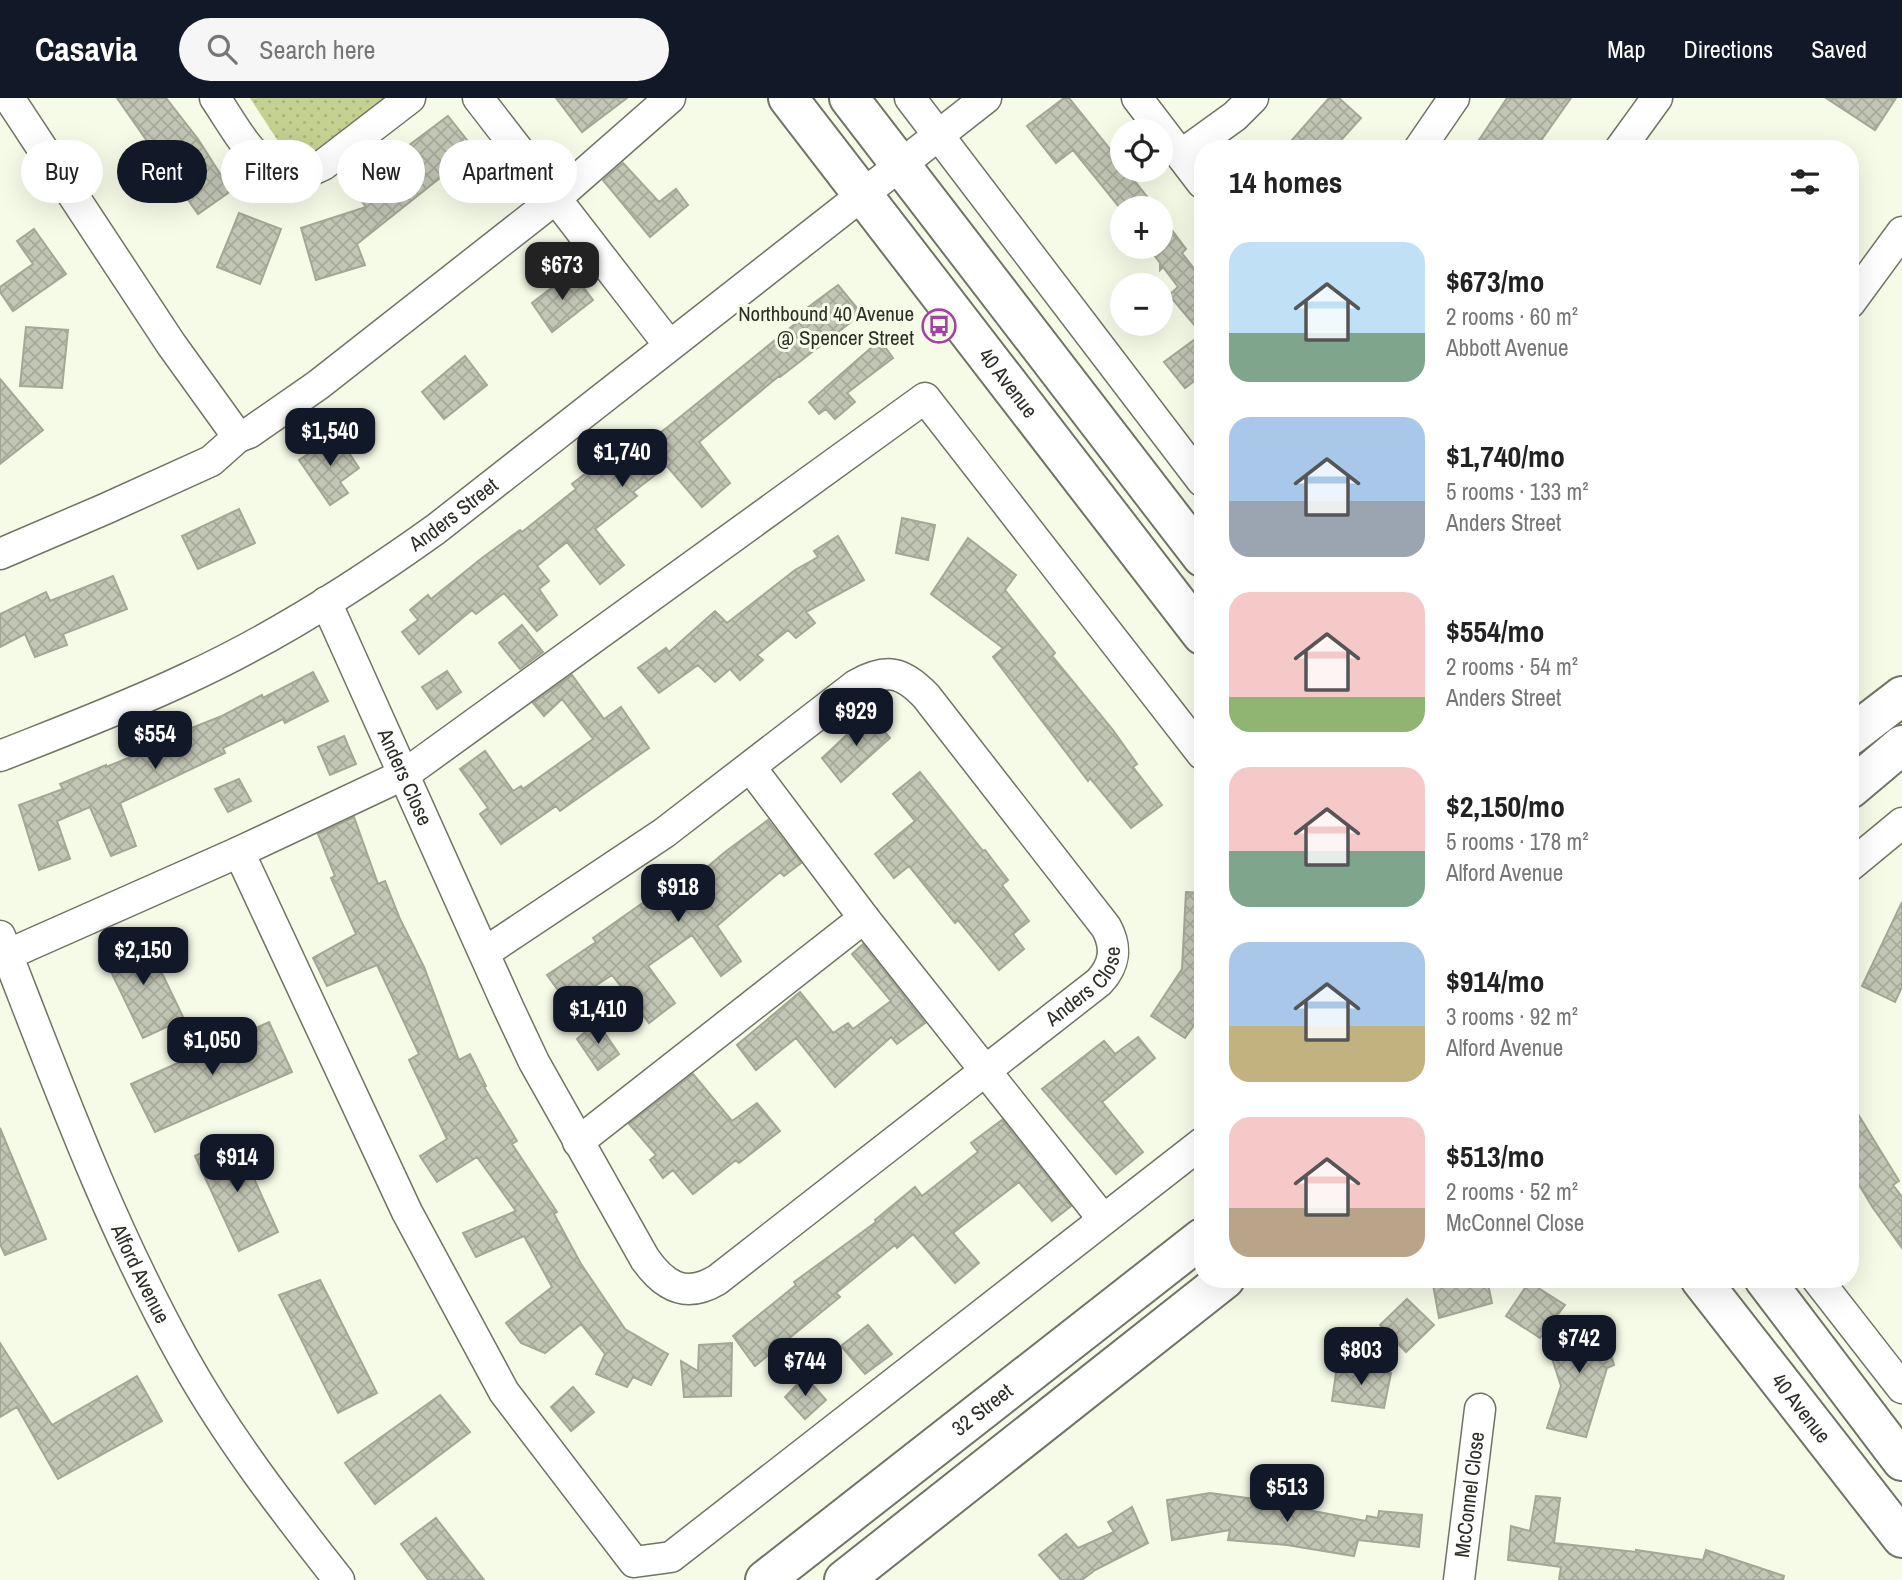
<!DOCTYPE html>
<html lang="en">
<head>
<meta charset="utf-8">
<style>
	:root { --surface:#fff; --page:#f6f6f6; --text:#222; --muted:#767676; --accent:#111827 }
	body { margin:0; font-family:"Archivo Narrow",sans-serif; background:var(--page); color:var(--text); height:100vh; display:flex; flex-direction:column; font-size:26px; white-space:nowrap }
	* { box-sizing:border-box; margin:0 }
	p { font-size:23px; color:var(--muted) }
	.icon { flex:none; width:38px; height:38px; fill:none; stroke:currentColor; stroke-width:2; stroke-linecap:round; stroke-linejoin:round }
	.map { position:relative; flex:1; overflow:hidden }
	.sheet { position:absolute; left:1194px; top:42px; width:665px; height:1148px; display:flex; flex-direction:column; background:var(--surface); border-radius:28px; box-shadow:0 7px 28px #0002 }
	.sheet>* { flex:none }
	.banner { position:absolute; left:21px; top:42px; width:665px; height:63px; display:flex; gap:14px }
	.buttons { position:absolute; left:1110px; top:21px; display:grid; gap:14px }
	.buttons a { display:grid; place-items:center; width:63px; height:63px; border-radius:50%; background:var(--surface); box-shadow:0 7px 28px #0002; font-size:35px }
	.price { position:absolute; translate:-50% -60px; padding:0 16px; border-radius:14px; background:var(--accent); color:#fff; font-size:23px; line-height:46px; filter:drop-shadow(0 2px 4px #0008) }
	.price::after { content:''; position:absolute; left:50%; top:42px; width:21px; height:16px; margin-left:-10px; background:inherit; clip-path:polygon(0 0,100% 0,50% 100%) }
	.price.current { background:#222; color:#fff }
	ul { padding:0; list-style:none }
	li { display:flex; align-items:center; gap:21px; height:175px; padding:0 35px }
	li span { display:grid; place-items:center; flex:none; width:196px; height:140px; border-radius:21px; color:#555 }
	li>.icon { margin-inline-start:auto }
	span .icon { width:84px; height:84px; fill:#fffc; stroke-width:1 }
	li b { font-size:30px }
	h2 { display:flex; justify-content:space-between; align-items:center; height:84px; padding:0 35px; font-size:30px }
	.chip { padding:0 24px; border-radius:32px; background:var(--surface); box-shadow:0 7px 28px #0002; font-size:24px; line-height:63px }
	.chip.current { background:var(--accent); color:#fff }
	header { display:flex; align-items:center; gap:42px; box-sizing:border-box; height:98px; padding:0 35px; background:var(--accent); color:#fff }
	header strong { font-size:33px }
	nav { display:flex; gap:38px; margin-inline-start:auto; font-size:24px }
	.search { width:490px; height:63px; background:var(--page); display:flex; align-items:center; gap:18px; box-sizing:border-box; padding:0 24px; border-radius:38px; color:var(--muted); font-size:26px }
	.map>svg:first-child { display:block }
	.park { fill:url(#park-dots) }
	.building { fill:url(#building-cross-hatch); stroke:#a3a795; stroke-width:2 }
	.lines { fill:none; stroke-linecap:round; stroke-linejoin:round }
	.minor-casing { stroke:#707463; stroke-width:33 }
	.major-casing { stroke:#707463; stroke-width:42 }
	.minor { stroke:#fff; stroke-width:30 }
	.major { stroke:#fff; stroke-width:38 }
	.labels { text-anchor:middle; stroke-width:6; stroke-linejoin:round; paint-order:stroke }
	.poi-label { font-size:21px; fill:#2d2e27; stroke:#f6fbe8; text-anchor:end }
	.street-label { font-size:21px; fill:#2d2e27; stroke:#f6fbe8 }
</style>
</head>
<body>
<header>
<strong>Casavia</strong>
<div class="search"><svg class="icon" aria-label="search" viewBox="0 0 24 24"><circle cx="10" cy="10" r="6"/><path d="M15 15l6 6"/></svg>Search here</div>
<nav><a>Map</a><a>Directions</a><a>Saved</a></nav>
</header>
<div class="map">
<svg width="1902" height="1482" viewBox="0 0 1902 1482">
	<defs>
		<pattern id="park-dots" width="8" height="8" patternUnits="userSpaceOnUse" patternTransform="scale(1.75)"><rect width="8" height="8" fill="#c4d190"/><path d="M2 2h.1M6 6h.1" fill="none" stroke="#a9b47c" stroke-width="1.8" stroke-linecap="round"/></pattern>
		<pattern id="building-cross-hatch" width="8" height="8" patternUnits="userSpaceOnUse" patternTransform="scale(1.75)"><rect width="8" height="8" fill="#c2c6b4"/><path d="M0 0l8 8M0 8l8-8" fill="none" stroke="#a7aa9b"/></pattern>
	</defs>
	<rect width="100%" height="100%" fill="#f6fbe8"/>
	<path class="park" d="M250,0H384L319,53L304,61L282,49Z"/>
	<path class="building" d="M117,0H166L198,41L231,93L198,116Z
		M556,0H627L582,34Z
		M1064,0H1069L1122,66V72H1126L1156,110H1120L1073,52L1056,65L1027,28Z
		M1329,0H1339L1361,20L1333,51H1284Z
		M1507,0H1571L1535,51H1473Z
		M1826,0H1896L1875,32Z
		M448,18L475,52L357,146L365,167L316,182L301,130L366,109L352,90Z
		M623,65L659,104L676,91L688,107L650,139L603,82Z
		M239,115L281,131L260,186L217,169Z
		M1160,116L1186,151L1182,155L1202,181V277L1185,290L1164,264L1202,236L1169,197L1178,189L1163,169L1160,172V165L1148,149H1160Z
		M34,131L66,176L13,213L0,194V189L33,166L17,143Z
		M572,174L593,202L552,234L532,205Z
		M838,187L861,215L860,217L780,279L779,278L699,344L730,385L702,409L667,368L633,394L637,398L595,431L624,467L600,486L567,444L537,468L549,483L539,491L557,517L537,533L504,495L476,516L472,512L419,556L402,534L418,522L410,512L428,497L431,501L482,460L520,432L522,434L576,391L572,386L607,359L614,369L669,328L806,217L803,213Z
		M26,229L68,232L62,290L20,288Z
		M880,242L893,260L847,295L855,304L835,321L826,311L819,316L809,304Z
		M465,258L487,287L444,321L422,294Z
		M0,281L43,332L0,366Z
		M337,337L359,370L340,384L348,395L330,407L299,362Z
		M239,411L255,445L198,471L182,438Z
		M902,420L935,427L928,462L896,455Z
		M838,438L864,482L806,514L815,525L796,540L788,532L757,557L763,562L740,582L730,571L715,584L698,567L659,595L638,570L666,550L669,554L715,513L727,525L795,472L818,459L814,453Z
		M968,440L1016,477L1005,492L1055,555L1052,558L1113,632L1137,666L1133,669L1162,707L1131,730L1090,680L1088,683L993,559L1003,550L931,496Z
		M113,478L127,511L63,536L67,547L35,559L25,536L0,549V516L46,494L50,503Z
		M522,527L543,554L520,571L499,545Z
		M447,573L461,594L437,611L422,589Z
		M313,574L328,603L285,625L283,621L223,650L225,655L120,705L136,748L111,758L90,709L57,723L70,761L39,772L19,707L63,691L60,686L106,667V669L168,644L166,640L222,618L262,597L263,600Z
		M572,577L604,621L621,609L649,650L560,713L556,708L501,746L480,716L488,710L460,671L485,653L513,693L521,688L523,691L593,641L562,601L544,618L533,605Z
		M869,616L890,640L841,684L822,660Z
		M344,638L356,666L330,677L318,649Z
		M920,674L983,753L985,752L1008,782L1002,787L1029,823L1013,836L1024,851L999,872L958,822L955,825L909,768L894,780L875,756L915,723L893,696Z
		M239,681L251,703L228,714L215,691Z
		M354,719L378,786L385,783L400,821L424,869L459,962L470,956L486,988L484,989L517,1043L512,1046L557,1114L554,1116L581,1166L625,1231L668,1256L651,1287L633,1279L627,1289L596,1276L605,1256L581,1226L545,1255L521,1245L506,1225L552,1189L524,1138L476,1159L463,1135L516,1113L477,1059L437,1084L420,1058L447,1041L409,962L419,956L377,867L327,888L313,860L356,836L331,780L335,778L318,736Z
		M768,722L801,765L784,778L780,774L717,828L741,863L721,878L692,837L648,868L675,905L649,925L612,877L568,906L547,877L596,844L593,840L641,806L668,790L674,797L725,754Z
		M1186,794L1202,795V916L1185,940L1151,918L1182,871Z
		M1902,804V889L1895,904L1862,888Z
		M144,838L184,921L143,940L102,855Z
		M863,846L925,925L897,946L891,939L835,989L796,940L756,972L737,947L800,894L833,935L848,925L853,931L891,903L852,856Z
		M269,924L292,974L155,1034L131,986Z
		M597,924L619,956L598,972L577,941Z
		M1138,939L1155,960L1102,1004L1143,1054L1116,1076L1042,991L1104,943L1115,956Z
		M693,976L732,1023L757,1005L780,1033L739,1065L736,1062L693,1096L673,1072L663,1080L650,1062L656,1057L629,1026Z
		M1850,1003L1899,1083L1893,1087L1902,1099V1150L1873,1110L1850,1072Z
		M1002,1022L1071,1108L1052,1123L1019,1084L953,1135L979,1165L955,1185L913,1136L897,1150L895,1147L836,1195L840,1199L755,1268L733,1238L796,1187L794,1184L876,1124L875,1122L915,1089L922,1098L978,1054L971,1045Z
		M0,1030L46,1141L5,1157L0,1146Z
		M235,1038L278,1134L239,1153L195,1058Z
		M1432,1181H1487L1492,1205L1439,1220Z
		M320,1182L377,1295L338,1315L279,1197Z
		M1529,1184L1565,1207L1540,1240L1506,1218Z
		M1407,1201L1434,1227L1406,1254L1380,1227Z
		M1600,1219L1614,1267L1607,1270L1586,1339L1547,1330L1561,1288L1546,1242Z
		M868,1227L892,1256L865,1276L841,1248Z
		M0,1245L52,1327L137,1278L162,1323L58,1381L17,1309L0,1319Z
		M732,1245L731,1298L684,1299L681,1263L698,1273L699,1247Z
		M1337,1268L1391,1275L1384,1310L1332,1303Z
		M805,1278L826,1302L805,1321L785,1299Z
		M573,1289L594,1314L571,1333L551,1309Z
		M440,1297L470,1334L375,1406L345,1365Z
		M1210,1395L1293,1406L1292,1409L1366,1423L1367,1418L1378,1420L1379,1413L1422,1417L1419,1449L1358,1442L1354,1458L1287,1447L1228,1442L1230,1432L1172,1442L1167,1402Z
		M1536,1398L1560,1400L1554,1445L1636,1454V1452L1703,1462L1706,1452L1784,1478L1783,1482H1559L1561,1469L1508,1462L1511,1428L1530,1433Z
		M1132,1409L1148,1445L1095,1472L1082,1482H1061L1039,1457L1066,1436L1078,1450L1114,1434L1108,1424Z
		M436,1420L484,1482H428L401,1446Z"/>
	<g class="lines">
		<defs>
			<g id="minor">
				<path d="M9,0L171,246L238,339"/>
				<path d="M215,0C242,39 266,97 323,67L410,0"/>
				<path d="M478,0L669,247"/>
				<path d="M910,0L1202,383"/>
				<path d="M1137,0L1202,85"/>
				<path d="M1419,51L1454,0"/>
				<path d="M1620,51L1657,0"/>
				<path d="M1181,57L1235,18L1253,0"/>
				<path d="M1850,205L1902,134"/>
				<path d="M0,456L105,411L211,363L238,339L249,335L318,287L555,101L670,0"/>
				<path id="s1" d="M326,504L509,911L534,964L645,1161C664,1188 685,1201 717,1182L1099,884C1115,867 1117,849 1106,829L926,598C902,573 886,570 856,587L664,735L484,855"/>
				<path id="s2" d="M0,658C63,633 127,609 188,580C275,540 358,487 436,431L986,0"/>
				<path d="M751,670L864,820L1103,1121"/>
				<path d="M239,754L407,1114L504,1294L634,1464L671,1459L1202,1045"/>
				<path d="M1850,768L1902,725"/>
				<path id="s3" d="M0,838C56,981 109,1127 184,1261C228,1340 283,1411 339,1482"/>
				<path d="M0,860L239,754L405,676L925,300L1202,656"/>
				<path d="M578,1044L864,820"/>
				<path d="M1817,1181L1902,1290"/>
				<path id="s4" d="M1459,1482L1480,1311"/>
			</g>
			<g id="major">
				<path id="s5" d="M788,0L1202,537"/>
				<path d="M849,0L1202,459"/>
				<path d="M1850,638L1902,598"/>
				<path d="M1850,691L1902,647"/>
				<path id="s6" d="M1700,1181L1902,1440"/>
				<path d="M1764,1181L1902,1363"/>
				<path id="s7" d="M765,1482L1202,1140"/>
				<path d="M844,1482L1225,1181"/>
			</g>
		</defs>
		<use href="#minor" class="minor-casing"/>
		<use href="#major" class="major-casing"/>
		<use href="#minor" class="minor"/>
		<use href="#major" class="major"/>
	</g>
	<defs>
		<symbol id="bus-ring" viewBox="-11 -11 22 22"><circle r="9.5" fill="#f6fbe8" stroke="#a440a6" stroke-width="1.5"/><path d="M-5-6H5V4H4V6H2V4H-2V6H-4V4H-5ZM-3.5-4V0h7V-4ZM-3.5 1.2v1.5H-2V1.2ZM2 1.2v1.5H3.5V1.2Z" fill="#a440a6"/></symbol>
	</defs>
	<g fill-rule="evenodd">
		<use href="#bus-ring" x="920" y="209" width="38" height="38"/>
	</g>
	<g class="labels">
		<g class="poi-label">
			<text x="914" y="223">Northbound 40 Avenue<tspan x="914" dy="24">@ Spencer Street</tspan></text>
		</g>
		<g class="street-label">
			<text dy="7" stroke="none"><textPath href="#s5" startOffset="360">40 Avenue</textPath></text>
			<text dy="7" stroke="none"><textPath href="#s2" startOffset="516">Anders Street</textPath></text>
			<text dy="7" stroke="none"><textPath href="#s1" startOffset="192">Anders Close</textPath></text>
			<text dy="7" stroke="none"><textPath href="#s1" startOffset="1288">Anders Close</textPath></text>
			<text dy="7" stroke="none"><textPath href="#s3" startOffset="366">Alford Avenue</textPath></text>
			<text dy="7" stroke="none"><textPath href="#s7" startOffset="276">32 Street</textPath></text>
			<text dy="7" stroke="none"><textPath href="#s6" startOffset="164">40 Avenue</textPath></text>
			<text dy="7" stroke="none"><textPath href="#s4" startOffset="86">McConnel Close</textPath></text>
		</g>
	</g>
</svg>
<div class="buttons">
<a><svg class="icon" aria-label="locate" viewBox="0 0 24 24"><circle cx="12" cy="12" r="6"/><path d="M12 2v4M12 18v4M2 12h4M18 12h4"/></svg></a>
<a>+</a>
<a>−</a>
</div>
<b class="price current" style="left:562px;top:204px">$673</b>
<b class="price" style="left:330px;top:370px">$1,540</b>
<b class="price" style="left:622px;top:391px">$1,740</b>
<b class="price" style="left:856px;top:650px">$929</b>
<b class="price" style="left:155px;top:673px">$554</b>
<b class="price" style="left:678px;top:826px">$918</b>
<b class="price" style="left:143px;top:889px">$2,150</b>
<b class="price" style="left:598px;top:948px">$1,410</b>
<b class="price" style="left:212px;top:979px">$1,050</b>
<b class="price" style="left:237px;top:1096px">$914</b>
<b class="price" style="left:1579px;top:1277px">$742</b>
<b class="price" style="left:1361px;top:1289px">$803</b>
<b class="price" style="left:805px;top:1300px">$744</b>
<b class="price" style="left:1287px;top:1426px">$513</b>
<div class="banner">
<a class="chip">Buy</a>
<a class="chip current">Rent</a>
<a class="chip">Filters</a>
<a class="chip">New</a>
<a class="chip">Apartment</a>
</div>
<section class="sheet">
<h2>14 homes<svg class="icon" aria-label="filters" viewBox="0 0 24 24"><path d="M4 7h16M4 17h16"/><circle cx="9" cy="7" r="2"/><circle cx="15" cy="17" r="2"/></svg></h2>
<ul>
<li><span style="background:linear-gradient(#bfe0f5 65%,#7fa58c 0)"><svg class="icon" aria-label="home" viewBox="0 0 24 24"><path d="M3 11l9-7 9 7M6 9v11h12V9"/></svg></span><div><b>$673/mo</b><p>2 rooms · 60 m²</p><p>Abbott Avenue</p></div></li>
<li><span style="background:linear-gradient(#a9c7e8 60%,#9aa5b1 0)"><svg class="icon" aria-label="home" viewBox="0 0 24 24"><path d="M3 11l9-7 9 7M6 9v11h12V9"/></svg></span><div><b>$1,740/mo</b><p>5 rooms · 133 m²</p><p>Anders Street</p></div></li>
<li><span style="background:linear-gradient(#f6c9c9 75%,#8fb573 0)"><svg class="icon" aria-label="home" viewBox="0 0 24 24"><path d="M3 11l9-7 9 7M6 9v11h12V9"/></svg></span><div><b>$554/mo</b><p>2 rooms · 54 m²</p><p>Anders Street</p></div></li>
<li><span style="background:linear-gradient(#f6c9c9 60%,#7fa58c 0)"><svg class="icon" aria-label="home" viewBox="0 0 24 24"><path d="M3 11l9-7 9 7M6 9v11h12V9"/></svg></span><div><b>$2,150/mo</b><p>5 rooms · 178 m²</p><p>Alford Avenue</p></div></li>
<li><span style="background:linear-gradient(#a9c7e8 60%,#c2b280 0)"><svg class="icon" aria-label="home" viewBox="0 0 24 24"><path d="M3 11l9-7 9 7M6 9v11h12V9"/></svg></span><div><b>$914/mo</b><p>3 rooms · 92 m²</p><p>Alford Avenue</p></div></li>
<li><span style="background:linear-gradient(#f6c9c9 65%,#b9a48a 0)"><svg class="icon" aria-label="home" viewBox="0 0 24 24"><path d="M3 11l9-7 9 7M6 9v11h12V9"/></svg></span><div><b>$513/mo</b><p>2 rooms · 52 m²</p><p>McConnel Close</p></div></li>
</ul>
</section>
</div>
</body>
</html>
